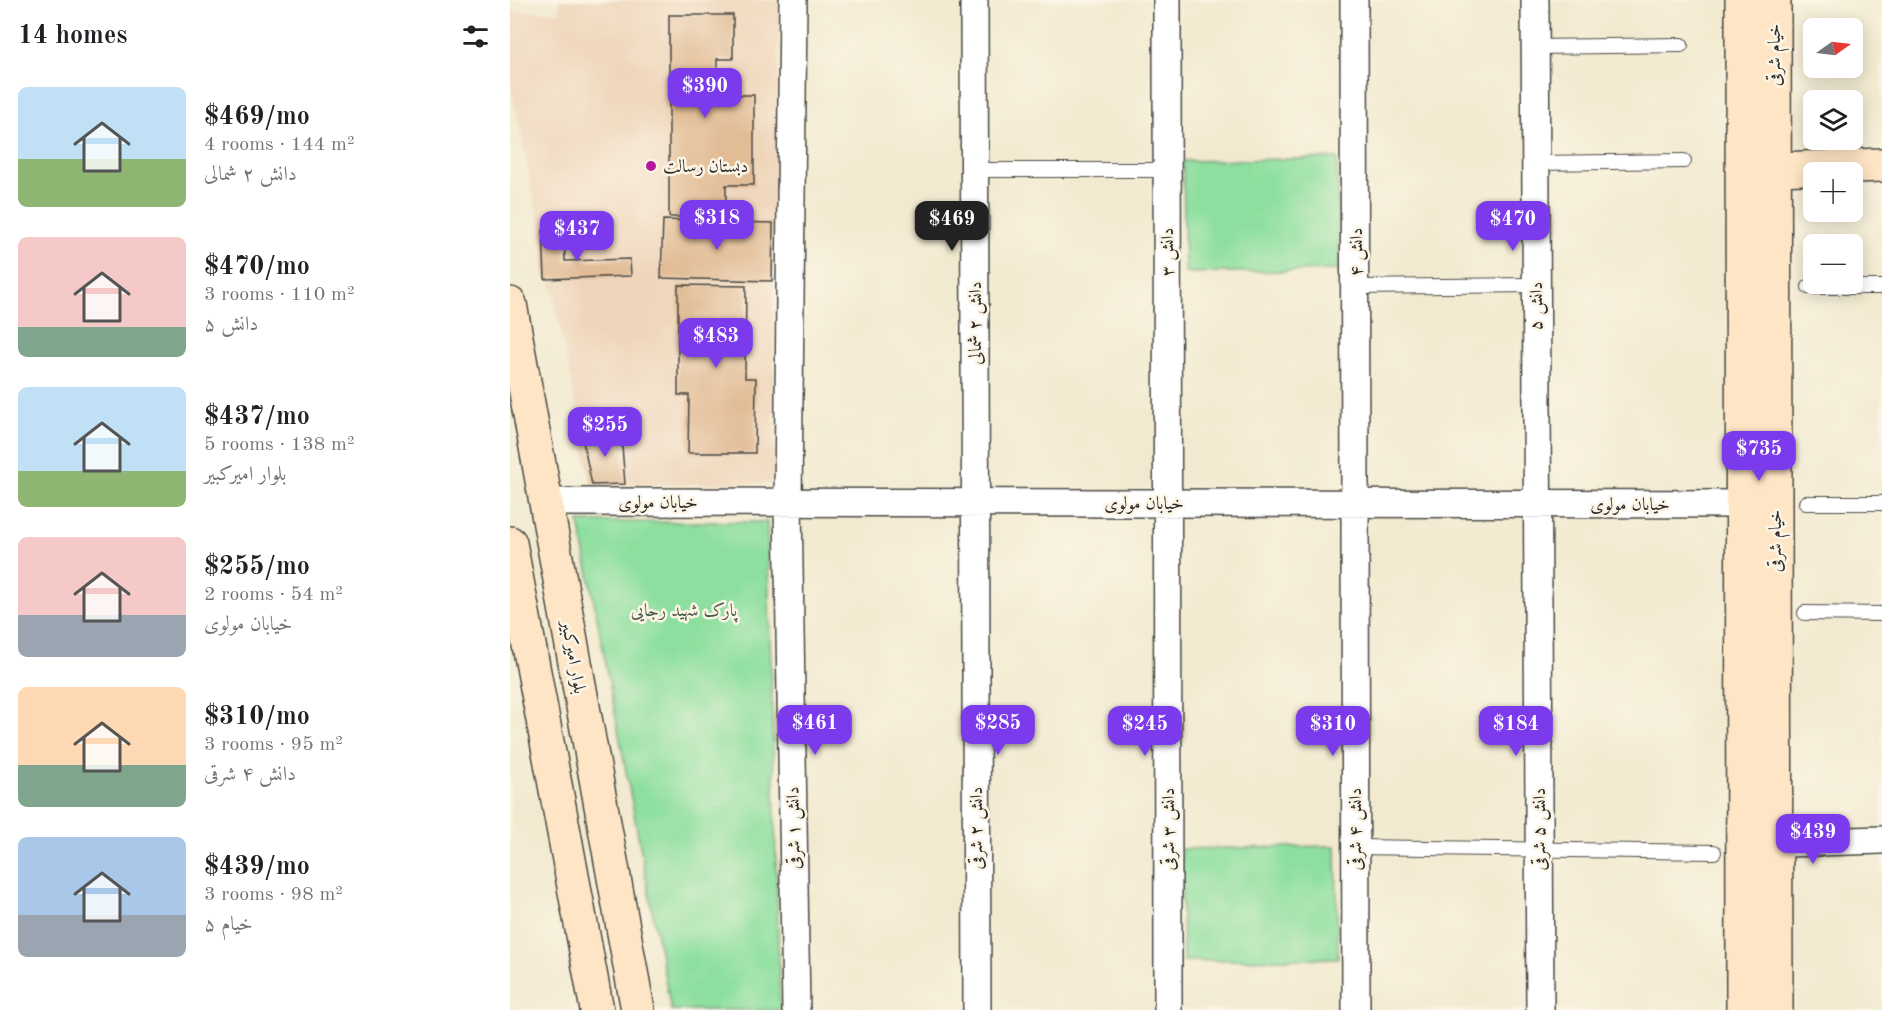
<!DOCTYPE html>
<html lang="en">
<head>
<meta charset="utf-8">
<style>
	:root { --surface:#fff; --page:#f2f2f2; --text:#202124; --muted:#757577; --accent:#7c3aed }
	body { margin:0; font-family:"Old Standard TT",Amiri,serif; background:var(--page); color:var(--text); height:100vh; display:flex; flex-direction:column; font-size:22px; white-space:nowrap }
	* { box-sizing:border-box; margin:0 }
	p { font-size:20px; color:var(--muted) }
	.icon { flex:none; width:33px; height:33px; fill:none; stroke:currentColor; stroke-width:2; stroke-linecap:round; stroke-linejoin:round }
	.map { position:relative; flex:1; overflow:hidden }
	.panel { display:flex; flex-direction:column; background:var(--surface); width:510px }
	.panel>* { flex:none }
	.needle { width:39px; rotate:76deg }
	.buttons { position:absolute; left:1293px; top:18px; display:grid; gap:12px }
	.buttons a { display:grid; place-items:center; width:60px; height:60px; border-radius:9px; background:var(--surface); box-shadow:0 3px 15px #0003; font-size:30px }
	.price { position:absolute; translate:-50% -51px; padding:0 14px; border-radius:12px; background:var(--accent); color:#fff; font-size:20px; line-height:39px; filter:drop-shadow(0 2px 3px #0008) }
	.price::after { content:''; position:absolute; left:50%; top:36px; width:18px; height:14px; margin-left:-9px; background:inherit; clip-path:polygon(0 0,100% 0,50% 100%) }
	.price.selected { background:#222; color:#fff }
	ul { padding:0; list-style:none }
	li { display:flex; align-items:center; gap:18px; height:150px; padding:0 18px }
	li span { display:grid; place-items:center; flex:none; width:168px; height:120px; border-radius:9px; color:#555 }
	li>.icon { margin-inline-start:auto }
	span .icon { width:72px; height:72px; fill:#fffc; stroke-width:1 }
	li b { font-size:26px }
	h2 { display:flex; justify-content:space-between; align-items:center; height:72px; padding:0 18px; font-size:26px }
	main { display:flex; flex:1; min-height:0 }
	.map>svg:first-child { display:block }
	.built { fill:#efd6bb }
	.green { fill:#8ddf9f; stroke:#5c8565; stroke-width:1.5 }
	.building { fill:#e1bc95 }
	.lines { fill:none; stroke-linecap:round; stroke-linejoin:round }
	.lane-casing { stroke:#494844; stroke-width:16 }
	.street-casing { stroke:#494844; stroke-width:30 }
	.secondary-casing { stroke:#494844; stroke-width:36 }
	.lane { stroke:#fff; stroke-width:14 }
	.street { stroke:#fff; stroke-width:27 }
	.secondary { stroke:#fee5c5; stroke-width:33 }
	.poi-dot { fill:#b5179e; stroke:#fcf5e5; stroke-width:2 }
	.labels { text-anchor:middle; stroke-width:5; stroke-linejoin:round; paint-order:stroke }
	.street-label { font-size:18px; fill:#2b2b2b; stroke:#fcf5e5 }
	.poi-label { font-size:18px; fill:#2b2b2b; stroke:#fcf5e5; text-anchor:start }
	.park-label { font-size:18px; fill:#445848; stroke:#fcf5e5 }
</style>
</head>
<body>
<main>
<section class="panel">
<h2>14 homes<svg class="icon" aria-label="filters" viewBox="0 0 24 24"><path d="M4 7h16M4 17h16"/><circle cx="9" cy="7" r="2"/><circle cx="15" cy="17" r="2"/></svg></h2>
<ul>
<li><span style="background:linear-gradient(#bfe0f5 60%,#8fb573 0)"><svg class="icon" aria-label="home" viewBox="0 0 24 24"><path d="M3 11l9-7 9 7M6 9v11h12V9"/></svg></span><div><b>$469/mo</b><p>4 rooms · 144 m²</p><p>دانش ۲ شمالی</p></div></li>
<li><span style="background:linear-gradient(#f6c9c9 75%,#7fa58c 0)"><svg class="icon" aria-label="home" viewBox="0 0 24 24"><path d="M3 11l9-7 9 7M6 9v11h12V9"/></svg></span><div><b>$470/mo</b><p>3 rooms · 110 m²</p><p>دانش ۵</p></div></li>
<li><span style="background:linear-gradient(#bfe0f5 70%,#8fb573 0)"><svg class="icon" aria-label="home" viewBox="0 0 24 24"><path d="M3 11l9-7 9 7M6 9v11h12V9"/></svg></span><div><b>$437/mo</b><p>5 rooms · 138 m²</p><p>بلوار امیرکبیر</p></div></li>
<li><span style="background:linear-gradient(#f6c9c9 65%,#9aa5b1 0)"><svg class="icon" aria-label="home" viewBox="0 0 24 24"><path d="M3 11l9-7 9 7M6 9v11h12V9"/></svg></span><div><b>$255/mo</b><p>2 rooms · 54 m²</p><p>خیابان مولوی</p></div></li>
<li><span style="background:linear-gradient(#ffd9b3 65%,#7fa58c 0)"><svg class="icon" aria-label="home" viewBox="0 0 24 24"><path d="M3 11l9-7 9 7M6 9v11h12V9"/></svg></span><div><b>$310/mo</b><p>3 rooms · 95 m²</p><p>دانش ۴ شرقی</p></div></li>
<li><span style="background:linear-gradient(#a9c7e8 65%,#9aa5b1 0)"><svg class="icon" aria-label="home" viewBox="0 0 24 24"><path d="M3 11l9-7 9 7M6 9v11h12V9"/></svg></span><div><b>$439/mo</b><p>3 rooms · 98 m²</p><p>خیام ۵</p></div></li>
</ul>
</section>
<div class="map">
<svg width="1372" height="1010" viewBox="0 0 1372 1010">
	<rect width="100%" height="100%" fill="#fcf5e5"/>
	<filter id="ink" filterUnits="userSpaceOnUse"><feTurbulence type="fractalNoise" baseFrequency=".0167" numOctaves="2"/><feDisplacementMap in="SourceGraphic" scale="12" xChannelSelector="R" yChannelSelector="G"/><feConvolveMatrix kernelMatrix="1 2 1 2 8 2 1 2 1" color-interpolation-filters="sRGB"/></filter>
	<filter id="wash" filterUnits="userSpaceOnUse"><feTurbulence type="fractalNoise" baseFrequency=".008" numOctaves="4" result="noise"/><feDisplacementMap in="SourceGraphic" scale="24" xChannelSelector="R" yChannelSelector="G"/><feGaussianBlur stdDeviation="1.35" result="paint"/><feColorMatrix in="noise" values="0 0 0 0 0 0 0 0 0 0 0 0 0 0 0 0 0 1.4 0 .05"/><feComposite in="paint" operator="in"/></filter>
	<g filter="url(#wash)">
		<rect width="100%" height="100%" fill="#f2ead0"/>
		<path class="built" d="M49,0H270L263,256L265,483L82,485L0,80V11L49,12Z"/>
		<path class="green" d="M827,158L829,270L675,273L673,161Z
			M69,522H257L270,1010H161Z
			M826,846L828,958L673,961L671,849Z"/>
		<g id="blocks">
			<path class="building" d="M159,15H223V59H207V95H244V185H216V217H159Z
				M153,220L263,223L262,281L151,278Z
				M54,229L55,261L120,259L121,276L35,279L33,230Z
				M168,285L236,286L235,378H246L245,453H178L179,395H168Z
				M71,432L111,433L115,484L82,485Z"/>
		</g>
	</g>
	<g filter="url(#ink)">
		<use href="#blocks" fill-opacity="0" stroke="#494844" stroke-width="1.5"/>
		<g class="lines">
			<defs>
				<path id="lane" d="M1025,47L1171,45
					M1026,163L1174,161
					M464,170H657
					M846,287L1025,285
					M1299,287H1372
					M1296,503H1372
					M1295,613L1372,614
					M845,847L1204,852"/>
				<path id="street" d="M283,0L278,502L286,1010
					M464,0L467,1010
					M657,0L658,1010
					M844,0L846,1010
					M1025,0L1030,1010
					M36,502L1252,504
					M1246,844L1372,840"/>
				<path id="secondary" d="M1232,0L1233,1010
					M1264,0L1266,1010
					M1242,170L1372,165
					M0,304L128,1010
					M0,543L87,1010"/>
			</defs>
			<use href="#lane" class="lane-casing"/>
			<use href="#street" class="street-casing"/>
			<use href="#secondary" class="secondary-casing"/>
			<use href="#lane" class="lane"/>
			<use href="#street" class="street"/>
			<use href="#secondary" class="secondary"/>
		</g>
	</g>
	<circle class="poi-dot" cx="141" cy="166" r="6"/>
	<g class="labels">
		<g class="street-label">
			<text transform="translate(1264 55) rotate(-90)" y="6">خیام شرقی</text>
			<text transform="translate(657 252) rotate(-90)" y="6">دانش ۳</text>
			<text transform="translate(846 252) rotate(-90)" y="6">دانش ۴</text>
			<text transform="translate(1026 306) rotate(-90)" y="6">دانش ۵</text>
			<text transform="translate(465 323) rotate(-90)" y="6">دانش ۲ شمالی</text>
			<text x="148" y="508">خیابان مولوی</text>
			<text x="634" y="509">خیابان مولوی</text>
			<text x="1120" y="510">خیابان مولوی</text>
			<text transform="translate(1265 541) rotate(-90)" y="6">خیام شرقی</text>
			<text transform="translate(64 657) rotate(80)" y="6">بلوار امیرکبیر</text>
			<text transform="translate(283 828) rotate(-91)" y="6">دانش ۱ شرقی</text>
			<text transform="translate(466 828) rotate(-90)" y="6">دانش ۲ شرقی</text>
			<text transform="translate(658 829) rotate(-90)" y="6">دانش ۳ شرقی</text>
			<text transform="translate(845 829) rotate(-90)" y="6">دانش ۴ شرقی</text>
			<text transform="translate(1029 829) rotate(-90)" y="6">دانش ۵ شرقی</text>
		</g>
		<g class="poi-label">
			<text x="153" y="172">دبستان رسالت</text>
		</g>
		<g class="park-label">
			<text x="174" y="616">پارک شهید رجایی</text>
		</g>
	</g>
</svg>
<div class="buttons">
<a><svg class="needle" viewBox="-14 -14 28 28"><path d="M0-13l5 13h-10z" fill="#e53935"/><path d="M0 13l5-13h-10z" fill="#757577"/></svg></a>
<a><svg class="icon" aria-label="layers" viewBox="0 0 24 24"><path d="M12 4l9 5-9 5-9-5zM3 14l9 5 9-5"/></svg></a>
<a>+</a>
<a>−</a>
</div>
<b class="price" style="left:195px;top:119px">$390</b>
<b class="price" style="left:207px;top:251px">$318</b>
<b class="price selected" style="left:442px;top:252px">$469</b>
<b class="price" style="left:1003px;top:252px">$470</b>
<b class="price" style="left:67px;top:262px">$437</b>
<b class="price" style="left:206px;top:369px">$483</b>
<b class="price" style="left:95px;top:458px">$255</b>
<b class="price" style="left:1249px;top:482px">$735</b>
<b class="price" style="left:305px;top:756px">$461</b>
<b class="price" style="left:488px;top:756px">$285</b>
<b class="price" style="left:635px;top:757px">$245</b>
<b class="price" style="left:823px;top:757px">$310</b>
<b class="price" style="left:1006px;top:757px">$184</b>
<b class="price" style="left:1303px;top:865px">$439</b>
</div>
</main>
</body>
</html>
